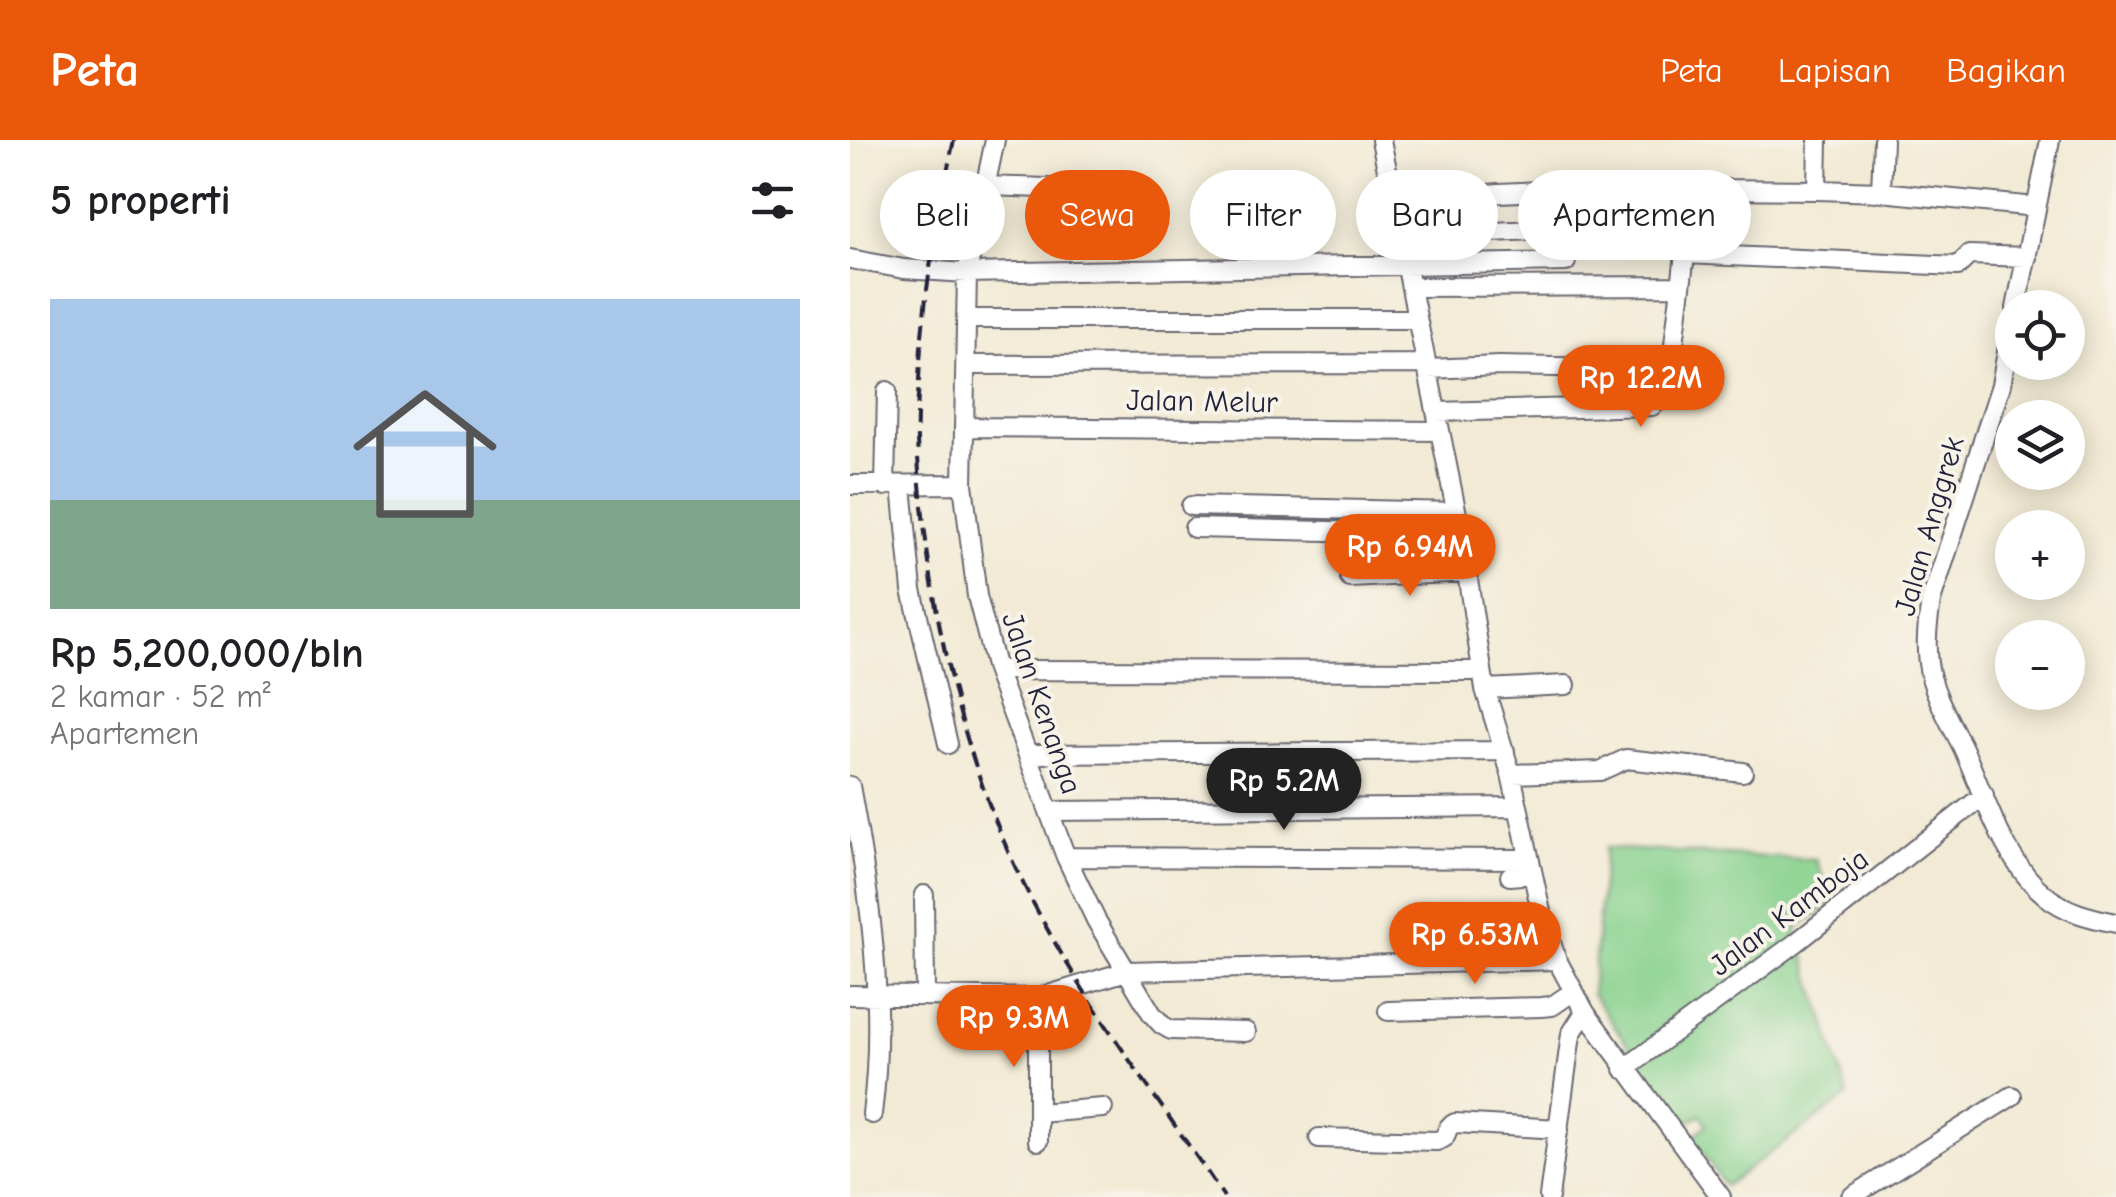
<!DOCTYPE html>
<html lang="id">
<head>
<meta charset="utf-8">
<style>
	:root { --surface:#fff; --page:#f6f6f6; --text:#202124; --muted:#757577; --accent:#ea580c }
	body { margin:0; font-family:"Comic Neue",sans-serif; background:var(--page); color:var(--text); height:100vh; display:flex; flex-direction:column; font-size:38px; white-space:nowrap }
	* { box-sizing:border-box; margin:0 }
	p { font-size:32px; color:var(--muted) }
	.icon { flex:none; width:55px; height:55px; fill:none; stroke:currentColor; stroke-width:2; stroke-linecap:round; stroke-linejoin:round }
	.map { position:relative; flex:1; overflow:hidden }
	.panel { display:flex; flex-direction:column; background:var(--surface); width:850px }
	.panel>* { flex:none }
	.banner { position:absolute; left:30px; top:30px; width:950px; height:90px; display:flex; gap:20px }
	.buttons { position:absolute; left:1145px; top:150px; display:grid; gap:20px }
	.buttons a { display:grid; place-items:center; width:90px; height:90px; border-radius:50%; background:var(--surface); box-shadow:0 5px 25px #0003; font-size:50px }
	.price { position:absolute; translate:-50% -85px; padding:0 22px; border-radius:35px; background:var(--accent); color:#fff; font-size:32px; line-height:65px; filter:drop-shadow(0 2px 5px #0008) }
	.price::after { content:''; position:absolute; left:50%; top:60px; width:30px; height:22px; margin-left:-15px; background:inherit; clip-path:polygon(0 0,100% 0,50% 100%) }
	.price.on { background:#222; color:#fff }
	ul { padding:0; list-style:none }
	li { display:grid; align-content:center; gap:20px; height:530px; padding:0 50px }
	li span { display:grid; place-items:center; height:310px; border-radius:0px; color:#555 }
	li>.icon { margin-inline-start:auto }
	span .icon { width:180px; height:180px; fill:#fffc; stroke-width:1 }
	li b { font-size:42px }
	h2 { display:flex; justify-content:space-between; align-items:center; height:120px; padding:0 50px; font-size:42px }
	.chip { padding:0 35px; border-radius:45px; background:var(--surface); box-shadow:0 5px 25px #0003; font-size:35px; line-height:90px }
	.chip.on { background:var(--accent); color:#fff }
	header { display:flex; align-items:center; gap:60px; box-sizing:border-box; height:140px; padding:0 50px; background:var(--accent); color:#fff }
	header strong { font-size:48px }
	nav { display:flex; gap:55px; margin-inline-start:auto; font-size:35px }
	main { display:flex; flex:1; min-height:0 }
	.map>svg:first-child { display:block }
	.green { fill:#87d18e; stroke:#547a64; stroke-width:2.5 }
	.lines { fill:none; stroke-linecap:round; stroke-linejoin:round }
	.minor-casing { stroke:#6b6871; stroke-width:22 }
	.minor { stroke:#fff; stroke-width:18 }
	.rail { stroke:#22223b; stroke-width:4; stroke-dasharray:15 8; stroke-linecap:butt }
	.labels { text-anchor:middle; stroke-width:8; stroke-linejoin:round; paint-order:stroke }
	.street-label { font-size:30px; fill:#22223b; stroke:#f7f3e8 }
</style>
</head>
<body>
<header>
<strong>Peta</strong>
<nav><a>Peta</a><a>Lapisan</a><a>Bagikan</a></nav>
</header>
<main>
<section class="panel">
<h2>5 properti<svg class="icon" aria-label="filters" viewBox="0 0 24 24"><path d="M4 7h16M4 17h16"/><circle cx="9" cy="7" r="2"/><circle cx="15" cy="17" r="2"/></svg></h2>
<ul>
<li><span style="background:linear-gradient(#a9c7e8 65%,#7fa58c 0)"><svg class="icon" aria-label="home" viewBox="0 0 24 24"><path d="M3 11l9-7 9 7M6 9v11h12V9"/></svg></span><div><b>Rp 5,200,000/bln</b><p>2 kamar · 52 m²</p><p>Apartemen</p></div></li>
</ul>
</section>
<div class="map">
<svg width="1266" height="1057" viewBox="0 0 1266 1057">
	<rect width="100%" height="100%" fill="#f7f3e8"/>
	<filter id="ink" filterUnits="userSpaceOnUse"><feTurbulence type="fractalNoise" baseFrequency=".01" numOctaves="2"/><feDisplacementMap in="SourceGraphic" scale="20" xChannelSelector="R" yChannelSelector="G"/><feConvolveMatrix kernelMatrix="1 2 1 2 8 2 1 2 1" color-interpolation-filters="sRGB"/></filter>
	<filter id="wash" filterUnits="userSpaceOnUse"><feTurbulence type="fractalNoise" baseFrequency=".0048" numOctaves="4" result="noise"/><feDisplacementMap in="SourceGraphic" scale="40" xChannelSelector="R" yChannelSelector="G"/><feGaussianBlur stdDeviation="2.25" result="paint"/><feColorMatrix in="noise" values="0 0 0 0 0 0 0 0 0 0 0 0 0 0 0 0 0 1.4 0 .05"/><feComposite in="paint" operator="in"/></filter>
	<g filter="url(#wash)">
		<rect width="100%" height="100%" fill="#f2ead4"/>
		<path class="green" d="M755,708L966,720L983,762L946,788L998,956L875,1046L842,997L857,985L851,974L834,985L742,854Z"/>
	</g>
	<g filter="url(#ink)">
		<g class="lines">
			<defs>
				<path id="minor" d="M145,0L117,133L113,344L127,456L146,530L216,717L246,780L302,874L312,885L321,890L396,892
					M531,0L611,394L635,549L661,634L692,776L707,820L735,872L871,1057
					M137,46L253,50
					M967,50L968,0
					M1031,52L1033,0
					M548,74L615,69L638,54L649,53L757,48L967,50L1031,52L1186,67
					M551,96L778,86
					M0,119L54,129L117,133L716,122
					M563,147L830,146
					M1166,168L1200,0
					M117,179H566
					M1162,184L1151,245L1081,461C1078,482 1075,501 1078,523C1082,552 1100,582 1113,608C1135,657 1153,720 1195,755C1215,772 1241,778 1266,783
					M116,225L576,224
					M578,229L649,226L821,229
					M586,272L802,266L807,262L821,229L835,114L1108,126L1119,115L1177,117
					M114,287L590,291
					M0,345L113,344
					M35,346L37,251
					M52,346L62,450L98,604
					M341,366L605,372
					M344,388L611,394
					M500,438L618,432
					M146,530L632,531
					M635,549L716,545
					M179,614L655,611
					M661,634L750,631L776,619L893,632
					M0,646C20,753 36,866 22,974
					M200,671L668,667
					M216,717L679,719
					M660,736L682,734
					M74,755L75,854
					M0,855L188,858L277,831L707,820
					M188,858V1001
					M538,871L691,867L702,866L724,851
					M774,929L947,802L1134,655
					M188,973L253,968
					M469,998L587,1001L594,998L599,987L605,983L709,989
					M699,1057L721,894L735,872
					M1001,1057L1162,956"/>
			</defs>
			<use href="#minor" class="minor-casing"/>
			<use href="#minor" class="minor"/>
			<path class="rail" d="M104,0C86,79 73,159 69,239C68,259 66,280 67,300C75,457 112,633 188,772C241,872 311,963 374,1057"/>
		</g>
	</g>
	<g class="labels">
		<g class="street-label">
			<text transform="translate(352 261) rotate(1)" y="10">Jalan Melur</text>
			<text transform="translate(1079 386) rotate(-74)" y="10">Jalan Anggrek</text>
			<text transform="translate(192 563) rotate(71)" y="10">Jalan Kenanga</text>
			<text transform="translate(939 772) rotate(-37)" y="10">Jalan Kamboja</text>
		</g>
	</g>
</svg>
<div class="buttons">
<a><svg class="icon" aria-label="locate" viewBox="0 0 24 24"><circle cx="12" cy="12" r="6"/><path d="M12 2v4M12 18v4M2 12h4M18 12h4"/></svg></a>
<a><svg class="icon" aria-label="layers" viewBox="0 0 24 24"><path d="M12 4l9 5-9 5-9-5zM3 14l9 5 9-5"/></svg></a>
<a>+</a>
<a>−</a>
</div>
<b class="price" style="left:791px;top:290px">Rp 12.2M</b>
<b class="price" style="left:560px;top:459px">Rp 6.94M</b>
<b class="price on" style="left:434px;top:693px">Rp 5.2M</b>
<b class="price" style="left:625px;top:847px">Rp 6.53M</b>
<b class="price" style="left:164px;top:930px">Rp 9.3M</b>
<div class="banner">
<a class="chip">Beli</a>
<a class="chip on">Sewa</a>
<a class="chip">Filter</a>
<a class="chip">Baru</a>
<a class="chip">Apartemen</a>
</div>
</div>
</main>
</body>
</html>
